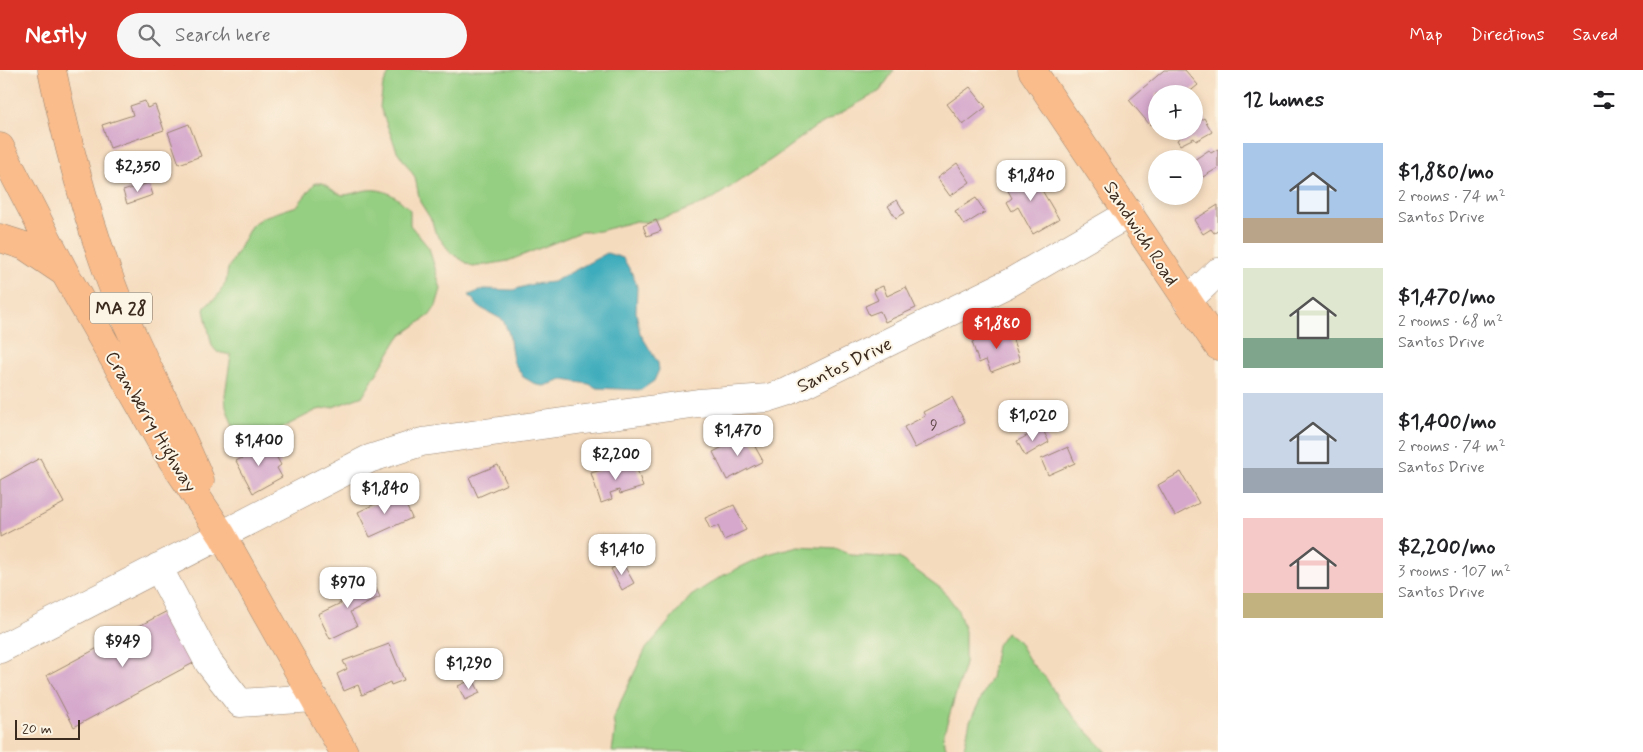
<!DOCTYPE html>
<html lang="en">
<head>
<meta charset="utf-8">
<style>
	:root { --surface:#fff; --page:#f6f6f6; --text:#202124; --muted:#757577; --accent:#d93025 }
	body { margin:0; font-family:Mynerve,sans-serif; background:var(--page); color:var(--text); height:100vh; display:flex; flex-direction:column; font-size:19px; white-space:nowrap }
	* { box-sizing:border-box; margin:0 }
	p { font-size:16px; color:var(--muted) }
	.icon { flex:none; width:28px; height:28px; fill:none; stroke:currentColor; stroke-width:2; stroke-linecap:round; stroke-linejoin:round }
	.map { position:relative; flex:1; overflow:hidden }
	.panel { display:flex; flex-direction:column; background:var(--surface); width:425px }
	.panel>* { flex:none }
	.tools { position:absolute; left:1148px; top:15px; display:grid; gap:10px }
	.tools a { display:grid; place-items:center; width:55px; height:55px; border-radius:50%; background:var(--surface); box-shadow:0 2px 8px #0003; font-size:25px }
	.scale { position:absolute; left:15px; bottom:12px; width:65px; box-sizing:border-box; padding-left:5px; border:2px solid #3b2a1e; border-top:0; font-size:14px; line-height:18px; white-space:nowrap; color:#3b2a1e; -webkit-text-stroke:4px #fcf5e5; paint-order:stroke }
	.price { position:absolute; translate:-50% -42px; padding:0 11px; border-radius:10px; background:#fff; color:#222; font-size:16px; line-height:32px; filter:drop-shadow(0 1px 2px #0008) }
	.price::after { content:''; position:absolute; left:50%; top:30px; width:15px; height:11px; margin-left:-8px; background:inherit; clip-path:polygon(0 0,100% 0,50% 100%) }
	.price.selected { background:var(--accent); color:#fff }
	ul { padding:0; list-style:none }
	li { display:flex; align-items:center; gap:15px; height:125px; padding:0 25px }
	li span { display:grid; place-items:center; flex:none; width:140px; height:100px; border-radius:0px; color:#555 }
	li>.icon { margin-inline-start:auto }
	span .icon { width:60px; height:60px; fill:#fffc; stroke-width:1 }
	li b { font-size:21px }
	h2 { display:flex; justify-content:space-between; align-items:center; height:60px; padding:0 25px; font-size:21px }
	header { display:flex; align-items:center; gap:30px; box-sizing:border-box; height:70px; padding:0 25px; background:var(--accent); color:#fff }
	header strong { font-size:24px }
	nav { display:flex; gap:28px; margin-inline-start:auto; font-size:18px }
	.search { width:350px; height:45px; background:var(--page); display:flex; align-items:center; gap:12px; box-sizing:border-box; padding:0 18px; border-radius:28px; color:var(--muted); font-size:19px }
	main { display:flex; flex:1; min-height:0 }
	.map>svg:first-child { display:block }
	.green { fill:#95cf82; stroke:#687c50 }
	.water { fill:#3eacbc; stroke:#3c6b6d }
	.building { fill:#d5a8cc }
	.lines { fill:none; stroke-linecap:round; stroke-linejoin:round }
	.minor-casing { stroke:#98826e; stroke-width:29 }
	.major-casing { stroke:#98826e; stroke-width:29 }
	.minor { stroke:#fff; stroke-width:28 }
	.major { stroke:#fabc8b; stroke-width:28 }
	.labels { text-anchor:middle; stroke-width:4; stroke-linejoin:round; paint-order:stroke }
	.number-label { font-size:16px; fill:#624a4a }
	.shield { fill:#fcf5e5; stroke:#75675a; stroke-width:1 }
	.shield-label { font-size:18px; font-weight:bold; fill:#3b2a1e }
	.street-label { font-size:19px; fill:#3b2a1e; stroke:#fcf5e5 }
</style>
</head>
<body>
<header>
<strong>Nestly</strong>
<div class="search"><svg class="icon" aria-label="search" viewBox="0 0 24 24"><circle cx="10" cy="10" r="6"/><path d="M15 15l6 6"/></svg>Search here</div>
<nav><a>Map</a><a>Directions</a><a>Saved</a></nav>
</header>
<main>
<div class="map">
<svg width="1218" height="682" viewBox="0 0 1218 682">
	<rect width="100%" height="100%" fill="#fcf5e5"/>
	<filter id="ink" filterUnits="userSpaceOnUse"><feTurbulence type="fractalNoise" baseFrequency=".02" numOctaves="2"/><feDisplacementMap in="SourceGraphic" scale="10" xChannelSelector="R" yChannelSelector="G"/><feConvolveMatrix kernelMatrix="1 2 1 2 8 2 1 2 1" color-interpolation-filters="sRGB"/></filter>
	<filter id="wash" filterUnits="userSpaceOnUse"><feTurbulence type="fractalNoise" baseFrequency=".0096" numOctaves="4" result="noise"/><feDisplacementMap in="SourceGraphic" scale="20" xChannelSelector="R" yChannelSelector="G"/><feGaussianBlur stdDeviation="1.12" result="paint"/><feColorMatrix in="noise" values="0 0 0 0 0 0 0 0 0 0 0 0 0 0 0 0 0 1.4 0 .05"/><feComposite in="paint" operator="in"/></filter>
	<g filter="url(#wash)">
		<rect width="100%" height="100%" fill="#f5dbbe"/>
		<path class="green" d="M391,0H894L880,21L814,58L775,87L711,130L676,144L645,152L636,151L600,161L581,162L508,191L473,197L451,183L435,162L432,151L420,132L415,107L397,81L380,37L383,15Z
			M315,113H323C329,117 335,123 343,125C349,125 357,122 362,121C382,116 397,126 410,140V155L429,178L441,219L436,236L430,245L399,267L363,326L333,337L317,340L282,358L246,366L235,362L226,337L225,325L231,285L217,282L212,276L204,240L206,235L217,227L226,212L228,199L251,156L263,147L297,136Z
			M798,476L836,478L851,485L899,488L943,520L958,540L965,561V594L943,666L947,682H612L615,661L613,648L645,580L691,526L722,506L768,484Z
			M1006,562L1018,571L1031,593L1046,608L1058,628L1081,655L1107,682H961L964,678L970,651L991,608L997,575Z"/>
		<path class="water" d="M607,183L623,188L634,207L637,217L636,242L640,263L658,293L659,300L654,311L641,320L597,318L589,314L563,310L544,316L537,315L523,307L513,291L509,264L503,250L479,237L469,225L484,219L513,220L533,214L553,212Z"/>
		<g id="blocks">
			<path class="building" d="M1164,0H1185L1198,15L1187,24H1156V50L1150,55L1129,30Z
				M970,17L986,37L963,55L947,34Z
				M145,31L147,38L155,35L164,60L110,78L102,55L133,45L130,36Z
				M1204,48L1212,62L1196,71L1194,68L1180,75L1177,70L1189,61H1194V50L1196,53Z
				M189,54L201,86L179,94L168,62Z
				M1218,79V98L1196,111L1199,117L1194,120V90L1209,80L1211,83Z
				M957,93L970,112L950,126L937,108Z
				M1030,100L1059,149L1033,164L1018,137L1012,141L1007,132L1012,128L1005,115Z
				M149,113L153,125L127,134L123,121Z
				M976,128L985,142L964,155L955,141Z
				M897,130L905,143L896,148L888,136Z
				M1218,135V161L1214,163L1211,159L1203,164L1194,150Z
				M656,150L661,161L647,166L643,156Z
				M883,216L887,226L906,217L916,238L885,252L880,241L869,245L865,236L878,230L873,220Z
				M1009,258L1020,291L991,302L986,290L979,293L972,272Z
				M952,327L965,352L915,378L904,357L925,346L923,342Z
				M1042,358L1049,372L1025,386L1017,371Z
				M748,364L763,391L727,410L713,382Z
				M262,372L270,387L275,384L281,395L277,398L282,407L253,423L236,391L244,387L242,383Z
				M1068,377L1075,393L1048,405L1041,389Z
				M40,388L64,433L0,467V410Z
				M635,393L643,417L620,424L619,420L610,423L612,429L601,433L591,403L601,400L600,396L608,394L609,399L618,396V399Z
				M498,395L507,414L478,427L469,407Z
				M1181,402L1199,433L1175,446L1158,415Z
				M400,422L412,448L370,467L358,442Z
				M734,435L746,460L724,470L718,456L710,459L705,448Z
				M622,492L634,513L622,520L611,499Z
				M372,509L380,527L350,542L357,556L330,569L318,544L341,533L338,526Z
				M171,539L199,590L74,657L47,605Z
				M389,574L404,610L391,615L390,612L362,625L358,615L344,621L337,604L347,599L343,591Z
				M473,609L480,623L465,630L458,616Z"/>
		</g>
	</g>
	<g filter="url(#ink)">
		<use href="#blocks" fill-opacity="0" stroke="#98826e" stroke-width="1"/>
		<g class="lines">
			<defs>
				<path id="minor" d="M1187,231L1218,202
					M158,497L209,593L240,633L314,628
					M0,579L369,389L422,372L698,333L768,328L787,322L1011,212L1130,143"/>
				<path id="major" d="M52,0C69,83 91,163 122,241C146,298 177,353 200,410
					M1032,0L1218,276
					M0,77L66,205L167,382L222,465L344,682
					M0,168L25,176L62,201"/>
			</defs>
			<use href="#minor" class="minor-casing"/>
			<use href="#major" class="major-casing"/>
			<use href="#minor" class="minor"/>
			<use href="#major" class="major"/>
		</g>
	</g>
	<g class="labels">
		<g class="number-label">
			<text x="934" y="360">9</text>
		</g>
		<rect class="shield" x="90" y="222.5" width="62" height="31" rx="4"/>
		<g class="shield-label">
			<text x="121" y="244">MA 28</text>
		</g>
		<g class="street-label">
			<text transform="translate(1142 163) rotate(57)" y="7">Sandwich Road</text>
			<text transform="translate(844 294) rotate(-26)" y="7">Santos Drive</text>
			<text transform="translate(152 351) rotate(59)" y="7">Cranberry Highway</text>
		</g>
	</g>
</svg>
<div class="tools">
<a>+</a>
<a>−</a>
</div>
<div class="scale">20 m</div>
<b class="price" style="left:138px;top:123px">$2,350</b>
<b class="price" style="left:1031px;top:132px">$1,840</b>
<b class="price selected" style="left:997px;top:280px">$1,880</b>
<b class="price" style="left:1033px;top:372px">$1,020</b>
<b class="price" style="left:738px;top:387px">$1,470</b>
<b class="price" style="left:259px;top:397px">$1,400</b>
<b class="price" style="left:616px;top:411px">$2,200</b>
<b class="price" style="left:385px;top:445px">$1,840</b>
<b class="price" style="left:622px;top:506px">$1,410</b>
<b class="price" style="left:348px;top:539px">$970</b>
<b class="price" style="left:123px;top:598px">$949</b>
<b class="price" style="left:469px;top:620px">$1,290</b>
</div>
<section class="panel">
<h2>12 homes<svg class="icon" aria-label="filters" viewBox="0 0 24 24"><path d="M4 7h16M4 17h16"/><circle cx="9" cy="7" r="2"/><circle cx="15" cy="17" r="2"/></svg></h2>
<ul>
<li><span style="background:linear-gradient(#a9c7e8 75%,#b9a48a 0)"><svg class="icon" aria-label="home" viewBox="0 0 24 24"><path d="M3 11l9-7 9 7M6 9v11h12V9"/></svg></span><div><b>$1,880/mo</b><p>2 rooms · 74 m²</p><p>Santos Drive</p></div></li>
<li><span style="background:linear-gradient(#dfe7d0 70%,#7fa58c 0)"><svg class="icon" aria-label="home" viewBox="0 0 24 24"><path d="M3 11l9-7 9 7M6 9v11h12V9"/></svg></span><div><b>$1,470/mo</b><p>2 rooms · 68 m²</p><p>Santos Drive</p></div></li>
<li><span style="background:linear-gradient(#c9d6e8 75%,#9aa5b1 0)"><svg class="icon" aria-label="home" viewBox="0 0 24 24"><path d="M3 11l9-7 9 7M6 9v11h12V9"/></svg></span><div><b>$1,400/mo</b><p>2 rooms · 74 m²</p><p>Santos Drive</p></div></li>
<li><span style="background:linear-gradient(#f6c9c9 75%,#c2b280 0)"><svg class="icon" aria-label="home" viewBox="0 0 24 24"><path d="M3 11l9-7 9 7M6 9v11h12V9"/></svg></span><div><b>$2,200/mo</b><p>3 rooms · 107 m²</p><p>Santos Drive</p></div></li>
</ul>
</section>
</main>
</body>
</html>
